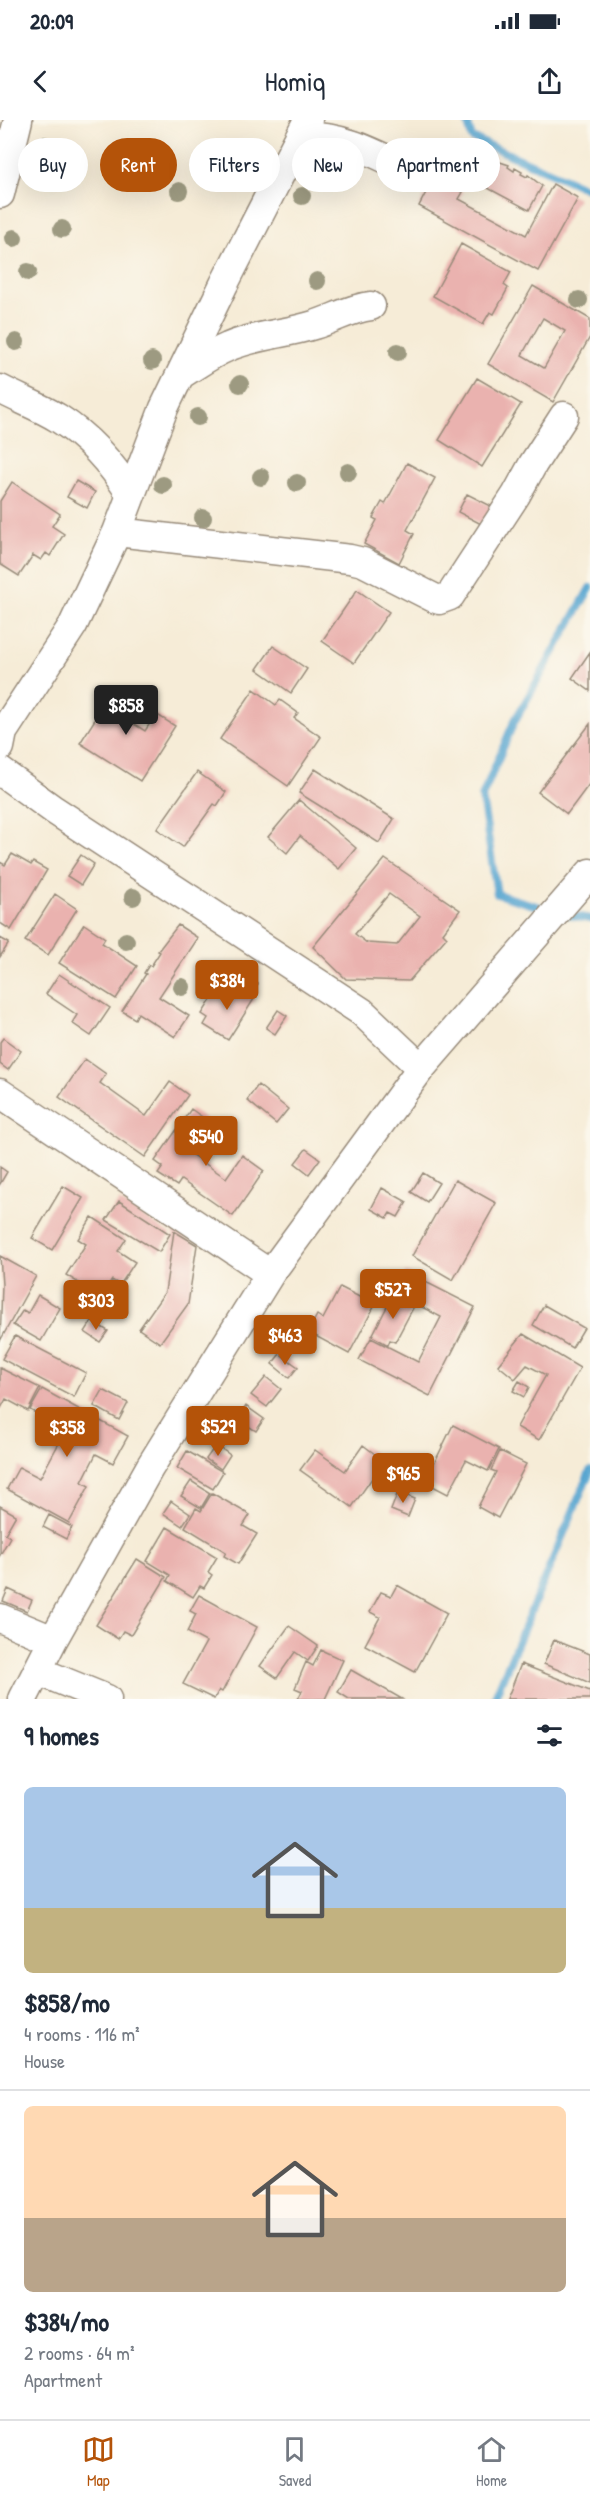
<!DOCTYPE html>
<html lang="en">
<head>
<meta charset="utf-8">
<style>
	:root { --surface:#fff; --page:#f2f2f3; --text:#1f2937; --muted:#747a83; --line:#e0e1e3; --accent:#b45309 }
	body { margin:0; font-family:"Patrick Hand",sans-serif; background:var(--page); color:var(--text); height:100vh; display:flex; flex-direction:column; font-size:22px; white-space:nowrap }
	* { box-sizing:border-box; margin:0 }
	p { font-size:20px; color:var(--muted) }
	.icon { flex:none; width:33px; height:33px; fill:none; stroke:currentColor; stroke-width:2; stroke-linecap:round; stroke-linejoin:round }
	.map { position:relative; height:1579px; overflow:hidden }
	.panel { display:flex; flex-direction:column; background:var(--surface); flex:1 }
	.panel>* { flex:none }
	.top-card { position:absolute; left:18px; top:18px; width:555px; height:54px; display:flex; gap:12px }
	.price { position:absolute; translate:-50% -51px; padding:0 14px; border-radius:6px; background:var(--accent); color:#fff; font-size:20px; line-height:39px; filter:drop-shadow(0 2px 3px #0008) }
	.price::after { content:''; position:absolute; left:50%; top:36px; width:18px; height:14px; margin-left:-9px; background:inherit; clip-path:polygon(0 0,100% 0,50% 100%) }
	.price.current { background:#222; color:#fff }
	ul { padding:0; list-style:none }
	li { display:grid; align-content:center; gap:12px; height:318px; padding:0 24px }
	li+li { border-top:2px solid var(--line) }
	li span { display:grid; place-items:center; height:186px; border-radius:9px; color:#555 }
	li>.icon { margin-inline-start:auto }
	span .icon { width:108px; height:108px; fill:#fffc; stroke-width:1 }
	li b { font-size:26px }
	h2 { display:flex; justify-content:space-between; align-items:center; height:72px; padding:0 24px; font-size:26px }
	.pill { padding:0 21px; border-radius:27px; background:var(--surface); box-shadow:0 6px 24px #0002; font-size:21px; line-height:54px }
	.pill.current { background:var(--accent); color:#fff }
	.status { display:flex; justify-content:space-between; align-items:center; height:42px; padding:0 30px; background:var(--surface); direction:ltr }
	.status svg { height:16px; fill:currentColor }
	header { display:flex; justify-content:space-between; align-items:center; height:78px; padding:0 24px; background:var(--surface); font-size:27px; font-weight:600 }
	.tab-bar { display:flex; justify-content:space-around; align-items:center; height:84px; border-top:2px solid var(--line); background:var(--surface); font-size:16px; color:var(--muted) }
	.tab-bar a { display:grid; justify-items:center; gap:3px }
	.tab-bar .current { color:var(--accent) }
	.map>svg:first-child { display:block }
	.lines { fill:none; stroke-linecap:round; stroke-linejoin:round }
	.stream { stroke:#57a5d0; stroke-width:8 }
	.building { fill:#eab2af; fill-rule:evenodd }
	.minor-casing { stroke:#988b7a; stroke-width:31 }
	.minor { stroke:#fff; stroke-width:28 }
	.tree { fill:#9d9a81 }
</style>
</head>
<body>
<div class="status"><b>20:09</b><svg viewBox="0 0 49 12"><path d="M0 12V9h3v3zM5 12V6h3v6zM10 12V3h3v9zM15 12V0h3v12zM26 1h20v11H26zM47 4h2v5h-2z"/></svg></div>
<header><svg class="icon" aria-label="back" viewBox="0 0 24 24"><path d="M15 5l-7 7 7 7"/></svg>Homiq<svg class="icon" aria-label="share" viewBox="0 0 24 24"><path d="M12 15V3M7 8l5-5 5 5M5 13v7h14v-7"/></svg></header>
<div class="map">
<svg width="590" height="1579" viewBox="0 0 590 1579">
	<rect width="100%" height="100%" fill="#fbf7ec"/>
	<filter id="ink" filterUnits="userSpaceOnUse"><feTurbulence type="fractalNoise" baseFrequency=".0167" numOctaves="2"/><feDisplacementMap in="SourceGraphic" scale="12" xChannelSelector="R" yChannelSelector="G"/><feConvolveMatrix kernelMatrix="1 2 1 2 8 2 1 2 1" color-interpolation-filters="sRGB"/></filter>
	<filter id="wash" filterUnits="userSpaceOnUse"><feTurbulence type="fractalNoise" baseFrequency=".008" numOctaves="4" result="noise"/><feDisplacementMap in="SourceGraphic" scale="24" xChannelSelector="R" yChannelSelector="G"/><feGaussianBlur stdDeviation="1.35" result="paint"/><feColorMatrix in="noise" values="0 0 0 0 0 0 0 0 0 0 0 0 0 0 0 0 0 1.4 0 .05"/><feComposite in="paint" operator="in"/></filter>
	<g filter="url(#wash)">
		<rect width="100%" height="100%" fill="#f6ecd7"/>
		<g class="lines">
			<path class="stream" d="M467,0L472,18L590,70
				M550,790L497,774L482,677L514,602L590,468
				M564,794L590,799
				M494,1579L590,1351"/>
		</g>
		<g id="blocks">
			<path class="building" d="M473,24L495,36L494,40L509,45L508,47L514,51L515,48L522,52L521,54L527,57L528,55L542,66L529,90L458,52Z
				M434,57L463,72L459,79L526,115L553,64L578,78L538,151L419,86Z
				M461,124L511,152L504,165L508,168L494,194L490,192L483,204L433,176Z
				M533,166L590,199V217L553,282L488,244ZM543,198L565,211L544,248L522,235Z
				M477,258L521,284L482,347L439,320Z
				M407,343L435,358L407,410L414,414L399,443L364,424L377,400L373,398L382,382L385,384Z
				M76,361L95,372L87,388L67,377Z
				M12,362L60,394L52,406L64,414L50,436L46,433L41,440L33,435L19,456L0,444V381Z
				M467,374L493,387L483,405L458,392Z
				M357,470L389,492L354,543L322,521Z
				M273,526L307,549L291,573L257,549Z
				M590,532V571L572,558Z
				M115,568L137,581L126,599L145,611L156,594L175,606L140,661L80,623Z
				M254,569L276,585L280,580L298,593L294,598L321,617L288,666L220,619Z
				M590,604V663L567,694L538,672Z
				M315,649L394,699L379,723L299,673Z
				M197,652L226,672L217,686L214,684L183,727L157,709Z
				M299,680L356,728L339,749L300,716L287,733L268,717Z
				M12,734L31,745L33,742L47,750L11,810L0,803V742L5,745Z
				M81,735L94,744L81,765L67,756Z
				M385,739L460,790L443,813L447,817L409,861L346,859L313,827ZM389,774L420,796L397,825L367,823L355,814Z
				M55,774L77,789L48,835L25,821Z
				M84,804L105,818L102,823L137,846L116,879L59,843Z
				M178,805L198,818L159,877L189,896L175,917L138,893L135,899L122,891L146,854L144,853L149,845L151,846L160,832L158,831Z
				M0,818L9,823L0,837Z
				M241,853L258,864L251,874L235,864Z
				M59,854L110,888L91,916L72,903L77,895L46,874Z
				M231,865L254,879L228,920L204,905L208,898L202,894L216,872L223,877Z
				M278,890L287,896L275,914L266,908Z
				M3,918L21,931L8,950L0,944V922Z
				M85,939L106,954L100,963L146,996L170,962L188,975L145,1037L59,977Z
				M258,965L288,989L276,1004L247,980Z
				M191,989L212,1004L191,1034L226,1058L242,1035L264,1051L233,1096L181,1060L177,1066L158,1054L163,1047L155,1041Z
				M306,1029L320,1039L309,1054L295,1043Z
				M0,1047L7,1052L0,1064Z
				M423,1053L439,1063L427,1082L411,1072Z
				M455,1060L496,1083L453,1160L412,1136Z
				M63,1066L83,1078L52,1130L32,1118Z
				M382,1068L407,1082L398,1097L390,1093L387,1098L371,1089Z
				M119,1081L170,1114L159,1132L106,1100Z
				M92,1097L126,1119L118,1131L135,1142L120,1165L112,1160L101,1177L66,1155L86,1124L78,1119Z
				M174,1111L197,1125L188,1184L160,1223L139,1209L165,1172Z
				M0,1136L36,1156L0,1221L2,1165Z
				M406,1152L475,1187L430,1276L359,1240L371,1218L418,1242L441,1197L395,1173Z
				M340,1167L375,1185L349,1234L308,1212L317,1195L323,1199Z
				M38,1175L60,1188L41,1221L13,1205L23,1190L28,1193Z
				M393,1175L414,1186L395,1222L390,1220L388,1225L372,1216Z
				M544,1185L584,1208L572,1228L533,1205Z
				M92,1201L108,1211L100,1222L85,1212Z
				M523,1214L580,1248L539,1320L517,1307L546,1255L527,1245L515,1259L498,1245Z
				M15,1216L86,1253L74,1277L2,1239Z
				M280,1234L298,1247L289,1258L272,1244Z
				M0,1248L40,1268L28,1291L6,1279L0,1290Z
				M266,1257L281,1269L267,1287L251,1275Z
				M519,1261L529,1267L524,1277L513,1271Z
				M42,1269L128,1316L113,1343L96,1334L82,1362L89,1366L69,1403L7,1369L19,1347L40,1358L66,1310L30,1290Z
				M103,1270L128,1283L119,1300L94,1286Z
				M246,1286L264,1299L256,1311L237,1299Z
				M453,1305L499,1329L488,1351L466,1340L448,1374L425,1362Z
				M216,1325L230,1335L221,1349L206,1339Z
				M363,1325L384,1341L352,1387L300,1350L315,1330L345,1351Z
				M187,1331L223,1352L213,1369L177,1348Z
				M500,1331L526,1344L498,1398L478,1387L496,1352L491,1350Z
				M191,1361L210,1373L201,1388L181,1376Z
				M398,1372L415,1379L408,1397L391,1390Z
				M212,1373L250,1395L243,1406L257,1414L238,1444L224,1436L226,1432L185,1407L196,1388L201,1391Z
				M171,1381L190,1394L182,1406L163,1393Z
				M0,1386L16,1395L5,1414L10,1417L0,1435Z
				M49,1395L72,1407L66,1419L43,1407Z
				M167,1407L217,1437L208,1452L212,1455L204,1468L200,1466L193,1477L167,1461L170,1455L147,1441Z
				M137,1439L166,1457L131,1515L123,1511L118,1519L96,1505Z
				M397,1465L447,1493L415,1552L365,1525L380,1497L370,1492L381,1472L391,1476Z
				M8,1469L32,1480L27,1491L3,1481Z
				M199,1475L257,1507L222,1572L219,1570L214,1579L183,1564L206,1522L187,1512L196,1494L190,1491Z
				M289,1506L318,1526L308,1541L295,1532L277,1558L260,1546Z
				M554,1520L590,1534V1563L544,1544Z
				M321,1530L343,1540L325,1579H298L302,1571L295,1568L306,1542L313,1546Z
				M521,1544L590,1571V1579H507Z
				M351,1550L402,1579H349L338,1572Z"/>
		</g>
	</g>
	<g filter="url(#ink)">
		<use href="#blocks" fill-opacity="0" stroke="#988b7a" stroke-width="1.5"/>
		<g class="lines">
			<defs>
				<path id="minor" d="M300,17C341,14 374,33 411,51
					M0,74L18,0
					M180,255C195,246 211,234 228,227C255,215 286,214 314,205C334,199 351,188 371,186
					M0,269C19,279 40,287 58,298C88,317 113,345 131,375
					M117,412L350,439L363,442L434,478L439,480L450,476L516,375L533,344L564,296
					M0,627L3,612L73,505L117,412L164,288L224,164L308,0
					M0,651L54,690L362,892L421,948
					M0,973L270,1154
					M0,1498L53,1520
					M38,1551L107,1579
					M23,1579L53,1520L150,1347L270,1154L421,948L590,753"/>
			</defs>
			<use href="#minor" class="minor-casing"/>
			<use href="#minor" class="minor"/>
		</g>
		<g class="tree">
			<circle cx="44" cy="25" r="9"/>
			<circle cx="179" cy="71" r="9"/>
			<circle cx="302" cy="76" r="9"/>
			<circle cx="62" cy="109" r="9"/>
			<circle cx="14" cy="118" r="9"/>
			<circle cx="28" cy="152" r="9"/>
			<circle cx="317" cy="161" r="9"/>
			<circle cx="579" cy="180" r="9"/>
			<circle cx="16" cy="222" r="9"/>
			<circle cx="398" cy="232" r="9"/>
			<circle cx="152" cy="241" r="9"/>
			<circle cx="240" cy="264" r="9"/>
			<circle cx="198" cy="297" r="9"/>
			<circle cx="348" cy="352" r="9"/>
			<circle cx="261" cy="357" r="9"/>
			<circle cx="297" cy="363" r="9"/>
			<circle cx="163" cy="365" r="9"/>
			<circle cx="203" cy="398" r="9"/>
			<circle cx="133" cy="777" r="9"/>
			<circle cx="126" cy="821" r="9"/>
			<circle cx="182" cy="867" r="9"/>
		</g>
	</g>
</svg>
<b class="price current" style="left:126px;top:616px">$858</b>
<b class="price" style="left:227px;top:891px">$384</b>
<b class="price" style="left:206px;top:1047px">$540</b>
<b class="price" style="left:393px;top:1200px">$527</b>
<b class="price" style="left:96px;top:1211px">$303</b>
<b class="price" style="left:285px;top:1246px">$463</b>
<b class="price" style="left:218px;top:1337px">$529</b>
<b class="price" style="left:67px;top:1338px">$358</b>
<b class="price" style="left:403px;top:1384px">$965</b>
<div class="top-card">
<a class="pill">Buy</a>
<a class="pill current">Rent</a>
<a class="pill">Filters</a>
<a class="pill">New</a>
<a class="pill">Apartment</a>
</div>
</div>
<section class="panel">
<h2>9 homes<svg class="icon" aria-label="filters" viewBox="0 0 24 24"><path d="M4 7h16M4 17h16"/><circle cx="9" cy="7" r="2"/><circle cx="15" cy="17" r="2"/></svg></h2>
<ul>
<li><span style="background:linear-gradient(#a9c7e8 65%,#c2b280 0)"><svg class="icon" aria-label="home" viewBox="0 0 24 24"><path d="M3 11l9-7 9 7M6 9v11h12V9"/></svg></span><div><b>$858/mo</b><p>4 rooms · 116 m²</p><p>House</p></div></li>
<li><span style="background:linear-gradient(#ffd9b3 60%,#b9a48a 0)"><svg class="icon" aria-label="home" viewBox="0 0 24 24"><path d="M3 11l9-7 9 7M6 9v11h12V9"/></svg></span><div><b>$384/mo</b><p>2 rooms · 64 m²</p><p>Apartment</p></div></li>
</ul>
</section>
<nav class="tab-bar">
<a class="current"><svg class="icon" aria-label="map" viewBox="0 0 24 24"><path d="M3 6l6-2 6 2 6-2v14l-6 2-6-2-6 2zM9 4v14M15 6v14"/></svg>Map</a>
<a><svg class="icon" aria-label="saved" viewBox="0 0 24 24"><path d="M7 4h10v16l-5-4-5 4z"/></svg>Saved</a>
<a><svg class="icon" aria-label="home" viewBox="0 0 24 24"><path d="M3 11l9-7 9 7M6 9v11h12V9"/></svg>Home</a>
</nav>
</body>
</html>
